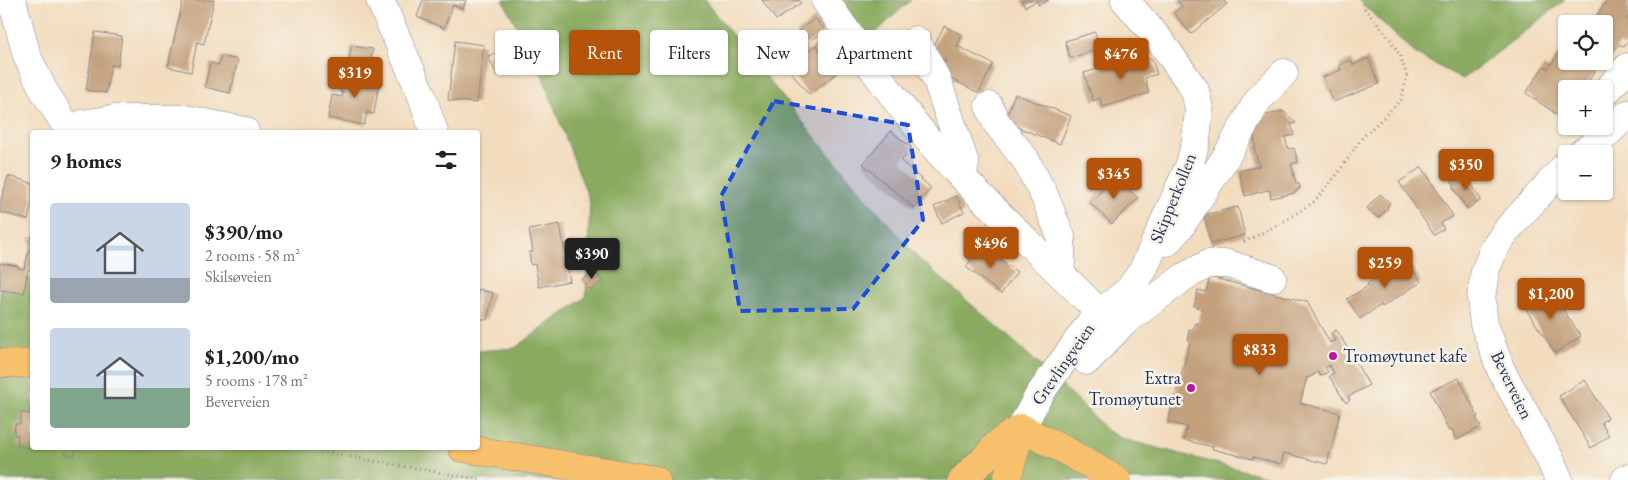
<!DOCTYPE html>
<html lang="en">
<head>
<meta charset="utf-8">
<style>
	:root { --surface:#fff; --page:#f6f6f6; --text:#202124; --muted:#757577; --accent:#b45309 }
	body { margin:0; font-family:"EB Garamond",serif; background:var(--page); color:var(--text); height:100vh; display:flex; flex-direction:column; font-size:19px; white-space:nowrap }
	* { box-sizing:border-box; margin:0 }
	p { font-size:16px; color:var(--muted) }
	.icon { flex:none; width:28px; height:28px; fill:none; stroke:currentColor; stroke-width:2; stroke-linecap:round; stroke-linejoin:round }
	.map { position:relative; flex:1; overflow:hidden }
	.drawer { position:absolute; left:30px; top:130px; width:450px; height:320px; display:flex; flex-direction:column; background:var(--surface); border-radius:5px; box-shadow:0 1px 4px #0004 }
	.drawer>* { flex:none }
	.hud { position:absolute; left:495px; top:30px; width:475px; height:45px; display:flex; gap:10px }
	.fabs { position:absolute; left:1558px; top:15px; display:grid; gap:10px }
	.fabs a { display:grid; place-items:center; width:55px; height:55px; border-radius:5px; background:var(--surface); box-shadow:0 1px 4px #0004; font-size:25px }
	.price { position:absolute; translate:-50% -42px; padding:0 11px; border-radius:5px; background:var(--accent); color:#fff; font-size:16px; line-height:32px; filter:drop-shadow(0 1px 2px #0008) }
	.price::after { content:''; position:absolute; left:50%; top:30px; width:15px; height:11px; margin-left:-8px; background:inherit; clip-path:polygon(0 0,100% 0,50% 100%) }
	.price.on { background:#222; color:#fff }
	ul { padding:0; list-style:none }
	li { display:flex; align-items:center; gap:15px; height:125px; padding:0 20px }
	li span { display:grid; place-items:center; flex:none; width:140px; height:100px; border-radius:5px; color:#555 }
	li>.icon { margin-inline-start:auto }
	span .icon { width:60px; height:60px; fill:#fffc; stroke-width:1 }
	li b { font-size:21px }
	h2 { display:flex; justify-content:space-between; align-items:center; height:60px; padding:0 20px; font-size:21px }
	.pill { padding:0 18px; border-radius:5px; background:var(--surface); box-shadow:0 1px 4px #0004; font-size:18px; line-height:45px }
	.pill.on { background:var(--accent); color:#fff }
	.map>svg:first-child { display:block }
	.forest { fill:#89aa5e; stroke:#526c5e }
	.building { fill:#c4a17d }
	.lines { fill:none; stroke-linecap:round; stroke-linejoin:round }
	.minor-casing { stroke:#86868e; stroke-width:29 }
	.major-casing { stroke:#86868e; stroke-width:29 }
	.path { stroke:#86868e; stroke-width:3; stroke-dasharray:1 4; stroke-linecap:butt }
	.minor { stroke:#fff; stroke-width:28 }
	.major { stroke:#f7c06c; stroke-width:28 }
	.marked { fill:#1d4ed8; fill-opacity:0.2; stroke:#1d4ed8; stroke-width:4; stroke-dasharray:10 6; stroke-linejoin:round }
	.poi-dot { fill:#b5179e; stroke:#f7f3e8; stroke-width:2 }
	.labels { text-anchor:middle; stroke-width:5; stroke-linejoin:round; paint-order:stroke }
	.street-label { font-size:18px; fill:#1b2f5e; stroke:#f7f3e8 }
	.poi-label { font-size:18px; fill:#1b2f5e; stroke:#f7f3e8; text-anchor:start }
</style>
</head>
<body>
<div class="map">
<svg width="1628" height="480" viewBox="0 0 1628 480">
	<rect width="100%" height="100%" fill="#f7f3e8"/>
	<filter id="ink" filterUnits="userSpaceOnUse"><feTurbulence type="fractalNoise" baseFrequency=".02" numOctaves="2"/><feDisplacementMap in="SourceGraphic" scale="10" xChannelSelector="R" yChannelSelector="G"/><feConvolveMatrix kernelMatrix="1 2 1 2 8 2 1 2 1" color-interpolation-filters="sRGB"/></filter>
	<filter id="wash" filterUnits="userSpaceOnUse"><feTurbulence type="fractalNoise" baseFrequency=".0096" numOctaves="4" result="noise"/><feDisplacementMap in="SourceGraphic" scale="20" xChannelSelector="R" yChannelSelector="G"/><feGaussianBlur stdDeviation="1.12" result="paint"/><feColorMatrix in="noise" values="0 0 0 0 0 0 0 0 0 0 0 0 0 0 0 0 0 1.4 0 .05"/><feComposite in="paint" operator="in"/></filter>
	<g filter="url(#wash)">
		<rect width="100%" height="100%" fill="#f2dcbd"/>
		<path class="forest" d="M503,0H704L827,152L918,258L1020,347L1077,400L1107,431L1123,439L1280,480H0V271L32,279V448H478V351L515,348L586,297L590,202L541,72Z
			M830,0H911L868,39Z
			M1358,0H1565L1463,79L1417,55Z"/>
		<g id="blocks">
			<path class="building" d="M183,0H214L204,44L197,42L191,72L168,67Z
				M423,0H466L463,9L453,5L444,28L417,17Z
				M762,0H799L801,3L776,20Z
				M1021,0H1049L1038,5L1037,1L1025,7Z
				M1177,0H1223L1227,4L1191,34L1174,13L1182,6Z
				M1607,0H1628V41L1624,47L1619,44L1602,69L1598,67L1583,89H1566V105L1559,116L1526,93L1544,66L1548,69L1566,42V61H1604V24H1585L1587,20L1592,23Z
				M815,18L825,30L806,45L796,33Z
				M944,26L962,35L957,46L993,64L979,93L940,73L946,60L930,53Z
				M95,32L122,36L118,66L111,65L106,93L86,90Z
				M1095,32L1100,49L1070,58L1065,41Z
				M798,39L808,51L816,45L837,73L809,95L788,68L783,72L772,59Z
				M455,41L484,45L477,103L448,100Z
				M351,46L373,49L370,66L349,62Z
				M501,51L509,70L497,75L488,56Z
				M1142,55L1152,59L1157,74L1145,78L1149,93L1103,107L1100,98L1093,101L1084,73L1105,67L1104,64L1128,56L1129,59Z
				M221,56L238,60L230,93L205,87L210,63L219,65Z
				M1368,58L1379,84L1333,102L1323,77L1341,70L1339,65L1351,60L1353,65Z
				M346,72L380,78L374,114L367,112L364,125L328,118L332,95L342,97L343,92H340L341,87H344Z
				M1015,94L1071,116L1060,144L1004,122Z
				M1283,111L1296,123L1291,124L1294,135L1285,137L1288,149L1294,148L1298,162L1291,164L1296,184H1299L1300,187L1295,193L1271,198L1270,191L1267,190L1245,196L1239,171L1259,166L1254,147H1256L1253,131L1259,117Z
				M891,131L912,148L901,161L931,188L914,208L863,164Z
				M1422,167L1453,216L1441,223L1444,229L1434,235L1399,182Z
				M1462,172L1466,179L1468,178L1481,200L1467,209L1453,187L1455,186L1451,179Z
				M8,176L32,183V203L28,220L0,212V204Z
				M1115,176L1138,198L1112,224L1090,203Z
				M1380,194L1390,203L1387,207L1388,208L1378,218L1367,208Z
				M956,196L964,212L942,223L934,207Z
				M1238,207L1245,235L1211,244L1204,215Z
				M560,224L570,281L539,287L535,264L531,265L529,252H533L529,230Z
				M31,236L32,237V271L28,269L24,293L0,290V263L18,266V268L24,269L31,243L29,242Z
				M983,243L1002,257L1000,259L1017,272L1001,294L966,267Z
				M1406,258L1421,282L1382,307L1381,305L1360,319L1347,299L1368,286L1367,284Z
				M595,271L603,281L590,290L582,280Z
				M1210,277L1307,302L1330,343L1335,340L1331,333L1336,330L1341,337L1369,385L1348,397L1350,400L1346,403L1329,376L1334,373L1329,365L1325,368L1328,372L1320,376L1318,372L1308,378L1307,377L1300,403L1340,413L1327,464L1284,453L1281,464L1253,457V459L1212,449L1213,447L1184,440L1187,427L1168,422L1190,343L1188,339L1189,329L1193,330L1195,323L1198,324L1202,309L1194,306L1198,290L1206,292Z
				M1547,286L1581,336L1555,353L1522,303Z
				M478,289L493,293L487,320L478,318Z
				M1459,378L1478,417L1476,418L1481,427L1456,440L1452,429L1449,431L1430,391Z
				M1585,380L1608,418L1601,422L1609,436L1591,448L1559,396Z
				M30,410H32V448L17,446L18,435H14L15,424H20L21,413L29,414Z
				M67,448H77L74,456L65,454Z"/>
		</g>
	</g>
	<g filter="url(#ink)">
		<use href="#blocks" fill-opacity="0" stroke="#86868e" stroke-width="1"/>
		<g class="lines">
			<defs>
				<path id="minor" d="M12,0L27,56L44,91L70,132
					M380,0L422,96L434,132
					M825,0C867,61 910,124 962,177C1007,224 1055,267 1100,313L1090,323L1039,395L1021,428
					M916,40L937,80L965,163L962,177
					M1604,94L1628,67
					M989,106L996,122L1025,159L1044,195L1061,237V263L1059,271
					M69,131L82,124L114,119H185L245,131
					M1580,154L1599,141L1628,114
					M1167,242L1180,227L1226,157L1258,100L1284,73
					M1100,313L1129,290L1143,270L1190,164L1196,141L1199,109L1195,90L1161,42L1125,0
					M1087,361L1122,324L1184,277L1208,264H1228L1272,278
					M1559,480L1549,457L1501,370L1484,324L1481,299L1485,271L1494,249L1506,231L1566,165
					M1625,480L1628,478"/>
				<path id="major" d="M0,363L32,364
					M1021,428L1066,451L1117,480
					M462,448L656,480
					M962,480L986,457L998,443L1021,428L1007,480"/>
			</defs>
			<use href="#minor" class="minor-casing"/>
			<use href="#major" class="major-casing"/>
			<path class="path" d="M1244,242L1285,221L1315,201L1339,172L1361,139L1401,100L1407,76L1400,55L1390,39L1365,9L1361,0
				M301,448L483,480"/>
			<use href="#minor" class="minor"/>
			<use href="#major" class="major"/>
		</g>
	</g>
	<path class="marked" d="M774,101L908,125L923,220L853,309L740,311L721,196Z"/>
	<g class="poi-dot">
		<circle cx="1333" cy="356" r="5"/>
		<circle cx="1191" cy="388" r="5"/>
	</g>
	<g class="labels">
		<g class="street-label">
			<text transform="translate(1173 198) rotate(-68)" y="6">Skipperkollen</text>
			<text transform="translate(1063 364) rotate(-55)" y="6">Grevlingveien</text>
			<text transform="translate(1512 385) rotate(64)" y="6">Beverveien</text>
		</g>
		<g class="poi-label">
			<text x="1343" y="362">Tromøytunet kafe</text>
			<text x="1181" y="384" text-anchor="end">Extra<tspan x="1181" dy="21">Tromøytunet</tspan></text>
		</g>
	</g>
</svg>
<div class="fabs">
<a><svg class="icon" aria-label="locate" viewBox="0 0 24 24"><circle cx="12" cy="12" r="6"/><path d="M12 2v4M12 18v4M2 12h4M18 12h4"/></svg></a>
<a>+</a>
<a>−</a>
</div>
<b class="price" style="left:1121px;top:80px">$476</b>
<b class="price" style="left:355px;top:99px">$319</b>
<b class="price" style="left:1466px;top:191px">$350</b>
<b class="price" style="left:1114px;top:200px">$345</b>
<b class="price" style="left:991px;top:269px">$496</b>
<b class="price on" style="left:592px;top:280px">$390</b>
<b class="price" style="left:1385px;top:289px">$259</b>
<b class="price" style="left:1551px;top:320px">$1,200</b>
<b class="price" style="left:1260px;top:376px">$833</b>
<div class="hud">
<a class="pill">Buy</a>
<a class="pill on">Rent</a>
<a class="pill">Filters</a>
<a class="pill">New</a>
<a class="pill">Apartment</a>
</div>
<section class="drawer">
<h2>9 homes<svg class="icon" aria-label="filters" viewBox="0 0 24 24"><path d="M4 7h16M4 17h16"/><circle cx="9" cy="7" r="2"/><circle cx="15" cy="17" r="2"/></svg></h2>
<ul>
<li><span style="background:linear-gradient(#c9d6e8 75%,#9aa5b1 0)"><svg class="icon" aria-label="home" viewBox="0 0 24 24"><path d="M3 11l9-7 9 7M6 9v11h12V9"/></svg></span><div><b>$390/mo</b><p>2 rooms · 58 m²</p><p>Skilsøveien</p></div></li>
<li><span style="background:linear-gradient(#c9d6e8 60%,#7fa58c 0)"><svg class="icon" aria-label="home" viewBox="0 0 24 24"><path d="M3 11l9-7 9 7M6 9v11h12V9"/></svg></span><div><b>$1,200/mo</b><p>5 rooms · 178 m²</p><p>Beverveien</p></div></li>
</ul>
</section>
</div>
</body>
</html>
